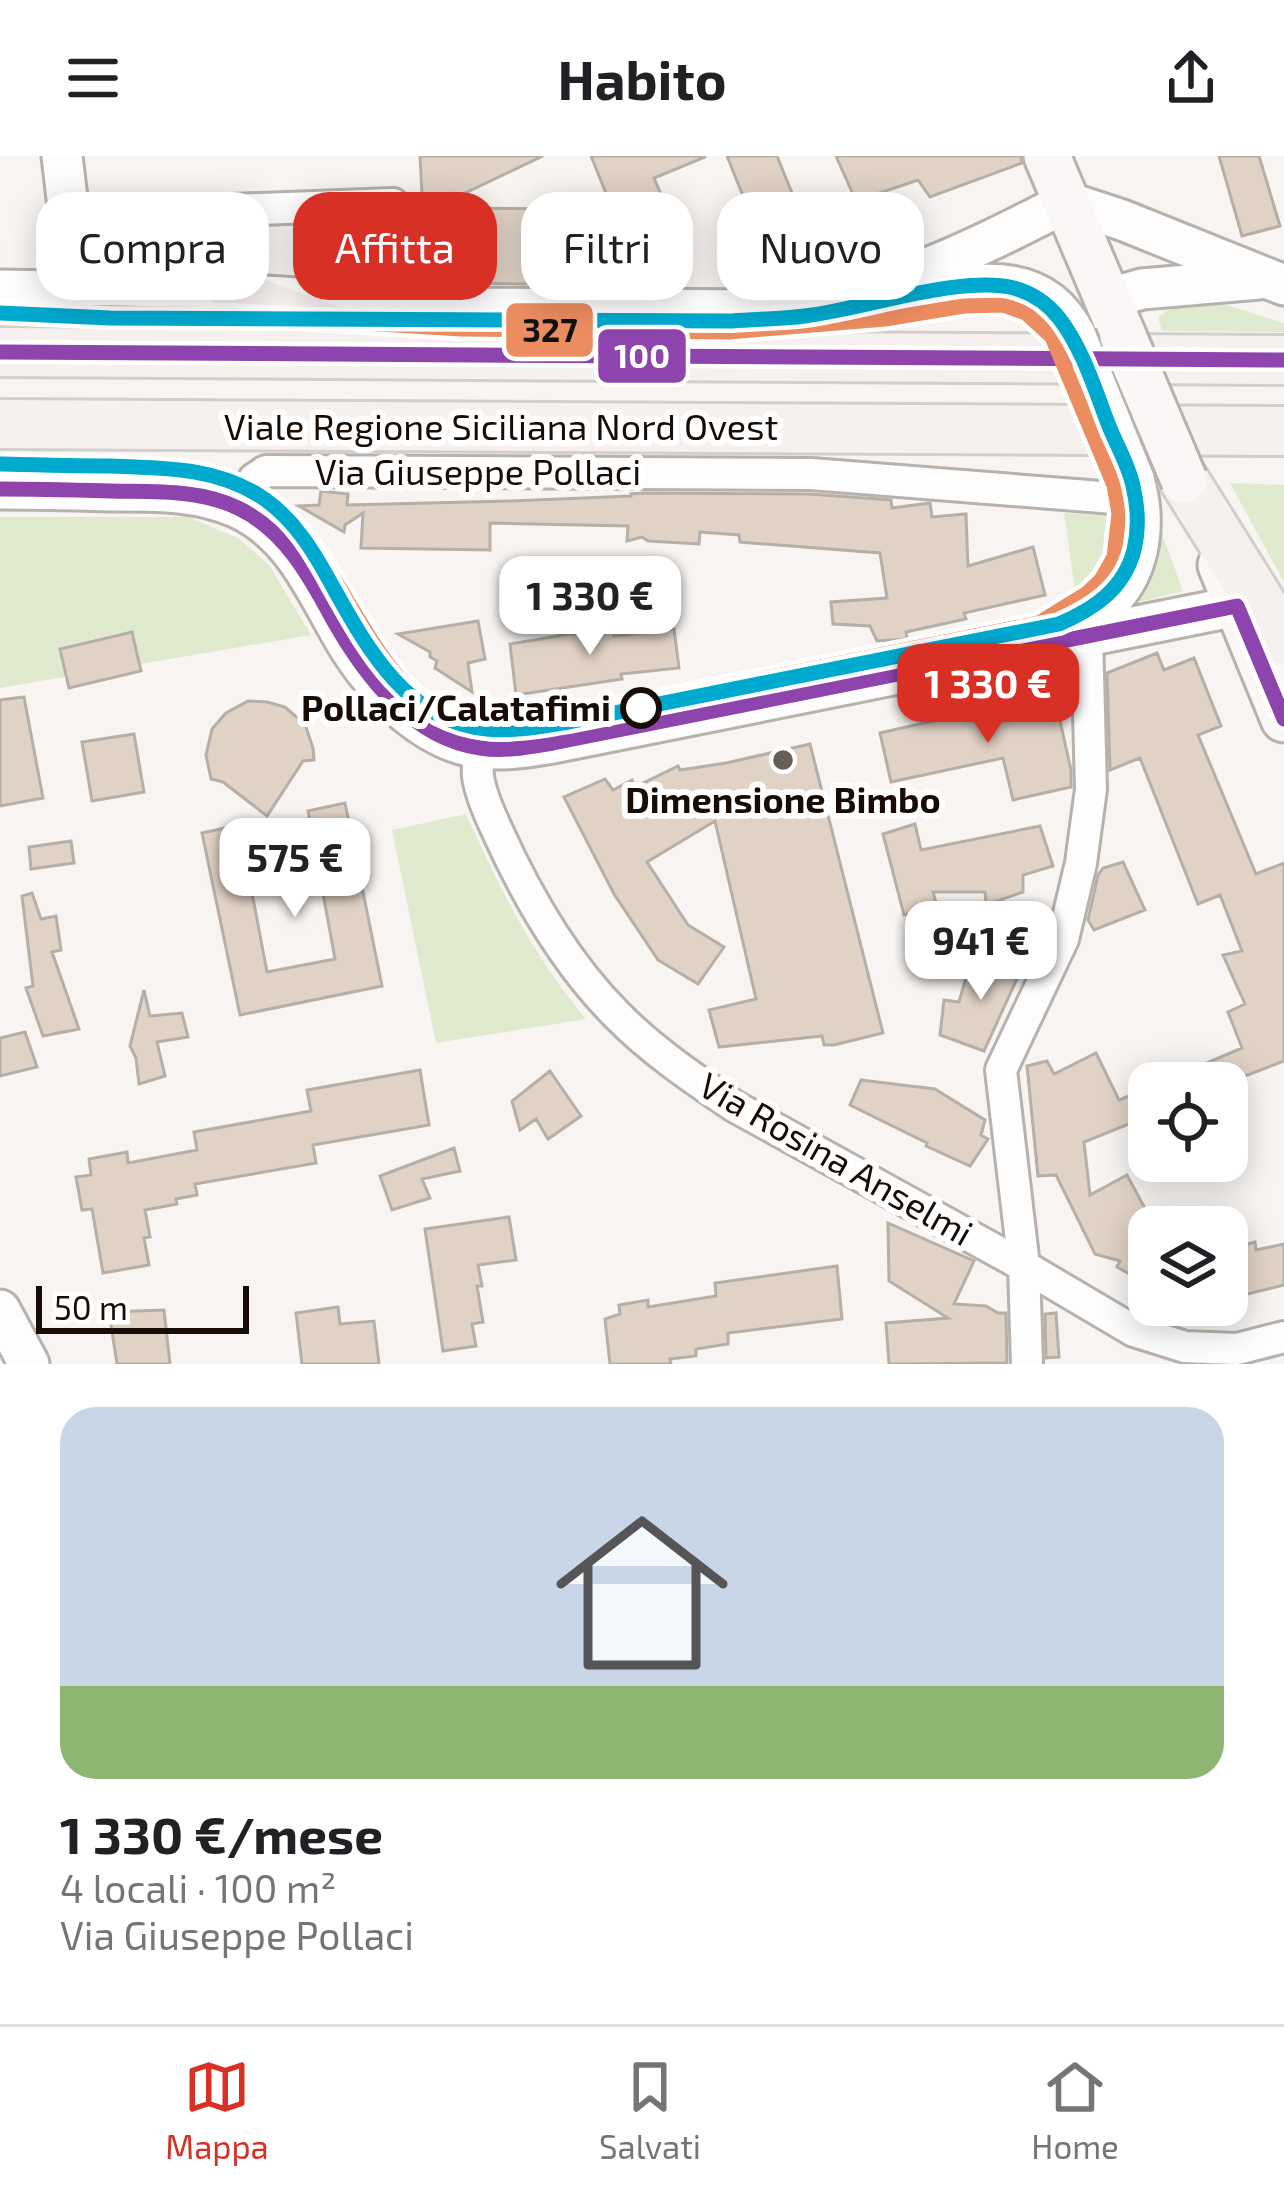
<!DOCTYPE html>
<html lang="it">
<head>
<meta charset="utf-8">
<style>
	:root { --surface:#fff; --page:#f2f2f2; --text:#202124; --muted:#757577; --line:#e0e0e0; --accent:#d93025 }
	body { margin:0; font-family:"Exo 2",sans-serif; background:var(--page); color:var(--text); height:100vh; display:flex; flex-direction:column; font-size:45px; white-space:nowrap }
	* { box-sizing:border-box; margin:0 }
	p { font-size:39px; color:var(--muted) }
	.icon { flex:none; width:66px; height:66px; fill:none; stroke:currentColor; stroke-width:2; stroke-linecap:round; stroke-linejoin:round }
	.map { position:relative; height:1208px; overflow:hidden }
	.sheet { display:flex; flex-direction:column; background:var(--surface); flex:1 }
	.sheet>* { flex:none }
	.hud { position:absolute; left:36px; top:36px; width:1212px; height:108px; display:flex; gap:24px }
	.buttons { position:absolute; left:1128px; top:906px; display:grid; gap:24px }
	.buttons a { display:grid; place-items:center; width:120px; height:120px; border-radius:24px; background:var(--surface); box-shadow:0 6px 30px #0003; font-size:60px }
	.scale { position:absolute; left:36px; bottom:30px; width:213px; box-sizing:border-box; padding-left:12px; border:6px solid #170d06; border-top:0; font-size:33px; line-height:42px; white-space:nowrap; color:#170d06; -webkit-text-stroke:9px #fff; paint-order:stroke }
	.price { position:absolute; translate:-50% -102px; padding:0 27px; border-radius:24px; background:#fff; color:#222; font-size:39px; line-height:78px; filter:drop-shadow(0 3px 6px #0008) }
	.price::after { content:''; position:absolute; left:50%; top:72px; width:36px; height:27px; margin-left:-18px; background:inherit; clip-path:polygon(0 0,100% 0,50% 100%) }
	.price.active { background:var(--accent); color:#fff }
	ul { padding:0; list-style:none }
	li { display:grid; align-content:center; gap:24px; height:636px; padding:0 60px }
	li+li { border-top:3px solid var(--line) }
	li span { display:grid; place-items:center; height:372px; border-radius:36px; color:#555 }
	li>.icon { margin-inline-start:auto }
	span .icon { width:216px; height:216px; fill:#fffc; stroke-width:1 }
	li b { font-size:51px }
	.tag { padding:0 42px; border-radius:36px; background:var(--surface); box-shadow:0 6px 30px #0003; font-size:42px; line-height:108px }
	.tag.active { background:var(--accent); color:#fff }
	header { display:flex; justify-content:space-between; align-items:center; height:156px; padding:0 60px; background:var(--surface); font-size:54px; font-weight:700 }
	.dock { display:flex; justify-content:space-around; align-items:center; height:168px; border-top:3px solid var(--line); background:var(--surface); font-size:33px; color:var(--muted) }
	.dock a { display:grid; justify-items:center; gap:6px }
	.dock .active { color:var(--accent) }
	.map>svg:first-child { display:block }
	.green { fill:#e0eace }
	.building { fill:#e0d2c5; stroke:#b5afa9; stroke-width:3 }
	.lines { fill:none; stroke-linecap:round; stroke-linejoin:round }
	.minor-casing { stroke:#b8b1ac; stroke-width:36 }
	.tertiary-casing { stroke:#b8b1ac; stroke-width:45 }
	.secondary-casing { stroke:#b8b1ac; stroke-width:51 }
	.primary-casing { stroke:#d2cfcd; stroke-width:54 }
	.minor { stroke:#fefdfd; stroke-width:30 }
	.tertiary { stroke:#fefdfd; stroke-width:39 }
	.secondary { stroke:#faf7f6; stroke-width:45 }
	.primary { stroke:#f6f0ef; stroke-width:48 }
	.tertiary-bridge-casing { stroke:#b8b1ac; stroke-width:45; stroke-linecap:butt }
	.secondary-bridge-casing { stroke:#b8b1ac; stroke-width:51; stroke-linecap:butt }
	.tertiary-bridge { stroke:#fefdfd; stroke-width:39 }
	.secondary-bridge { stroke:#faf7f6; stroke-width:45 }
	.bus-1-casing { stroke:#fff; stroke-width:24 }
	.bus-2-casing { stroke:#fff; stroke-width:24 }
	.bus-1 { stroke:#8e44ad; stroke-width:15 }
	.bus-2 { stroke:#ec8c61; stroke-width:15 }
	.tram-1-casing { stroke:#fff; stroke-width:24 }
	.tram-1 { stroke:#00a9ce; stroke-width:15 }
	.stop-dot { fill:#fff; stroke:#170d06; stroke-width:6 }
	.poi-dot { fill:#655e59; stroke:#fff; stroke-width:4.5 }
	.labels { text-anchor:middle; stroke-width:12; stroke-linejoin:round; paint-order:stroke }
	.street-label { font-size:36px; fill:#170d06; stroke:#fff }
	.stop-label { font-size:36px; font-weight:bold; fill:#170d06; stroke:#fff; text-anchor:end }
	.poi-label { font-size:36px; font-weight:bold; fill:#170d06; stroke:#fff }
	.line-badge { stroke:#fff; stroke-width:4.5 }
	.badge-label { font-size:33px; text-anchor:middle; font-weight:bold; fill:#fff }
	.pale-badge-label { font-size:33px; text-anchor:middle; font-weight:bold; fill:#111 }
</style>
</head>
<body>
<header><svg class="icon" aria-label="menu" viewBox="0 0 24 24"><path d="M4 6h16M4 12h16M4 18h16"/></svg>Habito<svg class="icon" aria-label="share" viewBox="0 0 24 24"><path d="M12 15V3M7 8l5-5 5 5M5 13v7h14v-7"/></svg></header>
<div class="map">
<svg width="1284" height="1208" viewBox="0 0 1284 1208">
	<rect width="100%" height="100%" fill="#f7f4f2"/>
	<path class="green" d="M1226,149L1284,167V176L1162,175L1158,161L1173,151Z
		M1230,327L1284,329V426Z
		M1064,357L1116,360C1117,400 1111,421 1076,441Z
		M0,361H188L238,382L269,409L311,479L0,532Z
		M1158,367L1183,435L1131,448C1150,419 1157,402 1158,367Z
		M466,658C499,732 534,801 586,863L436,887L392,674Z"/>
	<path class="building" d="M420,0H543L423,57Z
		M591,0H705V1L654,22L672,64L625,84Z
		M727,0H777L805,69L762,87Z
		M836,0H1021L1022,7L930,41L918,24L856,45Z
		M1219,0H1259L1280,70L1242,80Z
		M451,52L559,53V116L618,102L627,129L451,127Z
		M321,335L348,338L347,349L511,345L631,340V338L644,337L810,338L891,344L892,352L930,347L932,361L966,358L968,410L1033,391L1045,439L964,457L966,463L906,476L907,483L877,485L870,470L833,468L831,446L887,442L880,397L740,386L739,379L700,376L699,388L648,385L642,381L627,385L628,370L490,367V394L361,392L363,357L345,369L344,376L299,350L319,349Z
		M478,465L485,503L468,507L472,536L435,512L437,505L430,501V496L398,478Z
		M612,471L614,480L674,473L679,512L621,518L622,523L516,539L510,488Z
		M132,476L141,515L69,532L60,493Z
		M1157,497L1164,514L1194,502L1221,570L1198,579L1256,718L1284,707V905L1227,927H1160L1242,892L1228,856L1245,848L1223,799L1242,795L1220,739L1198,748L1140,602L1110,614L1107,517Z
		M1054,538L1071,614V631L1013,644L1003,602L891,626L880,577Z
		M24,541L43,642L0,650V544Z
		M248,545L267,546L285,551L305,568L313,592L314,604L303,605L267,660L223,626L211,623L206,599L212,573L226,557Z
		M134,578L144,636L92,645L82,586Z
		M810,588L883,877L834,889H824L822,880L719,891L709,854L756,843L715,665L647,706L688,769L724,791L698,828L658,804L614,738L564,641L605,623L613,634L632,624L635,631L678,610L680,614L726,607Z
		M345,647L382,830L240,859L202,677L239,669L267,816L335,803L308,655Z
		M915,668L921,694L1040,670L1053,710L1023,719V736L986,749L985,736H933L937,750L904,759L883,678Z
		M71,685L74,707L31,713L29,691Z
		M1123,706L1145,754L1094,774L1088,764L1098,719L1103,712Z
		M32,737L41,763L56,760L61,794L52,796L79,873L43,880L26,832L33,830L22,740Z
		M993,800L1026,803L984,895L940,879L944,844L959,846L969,811L988,815Z
		M144,834L150,860L182,857L188,881L157,886L165,920L139,928L136,902L130,890Z
		M25,876L37,911L0,920V882Z
		M1096,897L1119,944L1149,932V960L1084,986L1090,1039L1127,1019L1149,1060V1129L1117,1111L1120,1105L1095,1098L1056,1019L1038,1020L1027,910L1047,905L1054,918Z
		M420,914L429,969L313,989L316,1007L195,1028L197,1039L176,1043L177,1048L145,1054L150,1081L144,1082L149,1109L103,1117L92,1053L82,1054L76,1021L91,1019L89,1003L127,996L128,1007L197,994L194,976L311,955L307,934Z
		M550,915L581,960L548,983L536,963L520,974L512,945Z
		M861,924L935,933L985,964L981,979L988,983L970,1010L926,990L927,987L850,949Z
		M454,992L460,1015L422,1023L430,1042L392,1054L380,1020Z
		M509,1061L516,1104L478,1109L482,1130H477L483,1166L472,1168L476,1190L443,1195L425,1073Z
		M888,1067L974,1105L954,1148L986,1150L998,1157H1006L1007,1207L889,1208L886,1167L948,1162L889,1125Z
		M1255,1086L1256,1094L1284,1088V1129L1227,1143V1094Z
		M837,1110L842,1163L728,1177V1188L696,1193V1200L670,1203L671,1208H610L605,1163L620,1158L619,1149L648,1144V1151L716,1140L715,1127Z
		M338,1151L340,1168L374,1165L379,1208H302L296,1157Z
		M164,1154L170,1208H117L109,1156Z
		M1056,1157L1059,1201L1046,1202L1045,1158Z"/>
	<g class="lines">
		<defs>
			<path id="minor" d="M69,60L393,48L398,148
				M237,352L254,323L266,315L811,318L1139,344
				M479,592C479,601 477,611 478,620C480,637 489,657 496,672C526,739 565,807 617,859C651,894 694,923 734,950L1024,1110L1134,1175L1185,1191L1237,1193L1284,1181
				M1027,1208L1024,1110L1001,914L1063,783L1081,707L1091,633L1087,480"/>
			<path id="tertiary" d="M62,0L78,135
				M0,134L234,138L461,152L760,154C875,143 966,98 1067,46L1122,64L1284,129
				M911,138C974,128 1041,110 1076,180
				M1107,143L1142,133L1259,123
				M0,333C37,333 74,334 111,335C154,335 198,334 238,352C298,380 318,442 351,494C379,537 426,585 479,592C504,595 529,591 553,587L1237,450
				M1062,477C1077,467 1098,458 1111,444C1142,411 1146,365 1134,323
				M0,1154L29,1208"/>
			<path id="secondary" d="M1047,0L1123,180
				M1221,409L1284,563"/>
			<path id="primary" d="M234,138L369,187
				M0,196L1284,204
				M0,268L1284,275
				M1184,324L1284,484"/>
		</defs>
		<use href="#minor" class="minor-casing"/>
		<use href="#tertiary" class="tertiary-casing"/>
		<use href="#secondary" class="secondary-casing"/>
		<use href="#primary" class="primary-casing"/>
		<use href="#minor" class="minor"/>
		<use href="#tertiary" class="tertiary"/>
		<use href="#secondary" class="secondary"/>
		<use href="#primary" class="primary"/>
		<defs>
			<path id="tertiary-bridge" d="M1076,180L1134,323"/>
			<path id="secondary-bridge" d="M1123,180L1184,324"/>
		</defs>
		<use href="#tertiary-bridge" class="tertiary-bridge-casing"/>
		<use href="#secondary-bridge" class="secondary-bridge-casing"/>
		<use href="#tertiary-bridge" class="tertiary-bridge"/>
		<use href="#secondary-bridge" class="secondary-bridge"/>
		<defs>
			<path id="bus-1" d="M0,196L1284,204
				M0,333C37,333 74,334 111,335C153,336 199,333 238,352C284,374 309,419 332,462C364,519 411,582 480,592C504,596 529,591 553,587L1237,450L1284,563"/>
			<path id="bus-2" d="M0,155L233,159L461,173L729,176L885,163L964,150L1003,149L1026,157L1052,181L1114,329L1119,358L1114,401L1101,424L1086,438L1039,467L549,566C528,570 506,574 485,571C363,557 351,381 246,332C203,313 156,315 110,314C74,313 37,312 0,312"/>
		</defs>
		<use href="#bus-1" class="bus-1-casing"/>
		<use href="#bus-2" class="bus-2-casing"/>
		<use href="#bus-1" class="bus-1"/>
		<use href="#bus-2" class="bus-2"/>
		<defs>
			<path id="tram-1" d="M0,157L110,162L732,165C756,163 781,163 805,160C864,153 959,119 1014,132C1032,137 1048,148 1059,162C1083,193 1095,234 1109,270C1117,290 1129,310 1133,330C1138,351 1139,373 1134,394C1124,433 1094,453 1059,468L569,566C542,570 515,576 487,573C408,566 368,494 333,431C314,396 294,362 260,340C214,311 162,312 110,310C73,310 37,309 0,308"/>
		</defs>
		<use href="#tram-1" class="tram-1-casing"/>
		<use href="#tram-1" class="tram-1"/>
	</g>
	<circle class="stop-dot" cx="641" cy="552" r="18"/>
	<circle class="poi-dot" cx="783" cy="604" r="12"/>
	<g class="labels">
		<g class="street-label">
			<text x="501" y="284">Viale Regione Siciliana Nord Ovest</text>
			<text x="478" y="329">Via Giuseppe Pollaci</text>
			<text transform="translate(836 1003) rotate(30)" y="13">Via Rosina Anselmi</text>
		</g>
		<g class="stop-label">
			<text x="611" y="565">Pollaci/Calatafimi</text>
		</g>
		<g class="poi-label">
			<text x="783" y="657">Dimensione Bimbo</text>
		</g>
	</g>
	<g class="line-badge">
		<rect x="504" y="145" width="91" height="58" rx="12" fill="#ec8c61"/>
		<rect x="596" y="171" width="92" height="58" rx="12" fill="#8e44ad"/>
	</g>
	<g class="badge-label">
		<text x="642" y="212">100</text>
	</g>
	<g class="pale-badge-label">
		<text x="550" y="186">327</text>
	</g>
</svg>
<div class="buttons">
<a><svg class="icon" aria-label="locate" viewBox="0 0 24 24"><circle cx="12" cy="12" r="6"/><path d="M12 2v4M12 18v4M2 12h4M18 12h4"/></svg></a>
<a><svg class="icon" aria-label="layers" viewBox="0 0 24 24"><path d="M12 4l9 5-9 5-9-5zM3 14l9 5 9-5"/></svg></a>
</div>
<div class="scale">50 m</div>
<b class="price" style="left:590px;top:502px">1 330 €</b>
<b class="price active" style="left:988px;top:590px">1 330 €</b>
<b class="price" style="left:295px;top:764px">575 €</b>
<b class="price" style="left:981px;top:847px">941 €</b>
<div class="hud">
<a class="tag">Compra</a>
<a class="tag active">Affitta</a>
<a class="tag">Filtri</a>
<a class="tag">Nuovo</a>
</div>
</div>
<section class="sheet">
<ul>
<li><span style="background:linear-gradient(#c9d6e8 75%,#8fb573 0)"><svg class="icon" aria-label="home" viewBox="0 0 24 24"><path d="M3 11l9-7 9 7M6 9v11h12V9"/></svg></span><div><b>1 330 €/mese</b><p>4 locali · 100 m²</p><p>Via Giuseppe Pollaci</p></div></li>
</ul>
</section>
<nav class="dock">
<a class="active"><svg class="icon" aria-label="map" viewBox="0 0 24 24"><path d="M3 6l6-2 6 2 6-2v14l-6 2-6-2-6 2zM9 4v14M15 6v14"/></svg>Mappa</a>
<a><svg class="icon" aria-label="saved" viewBox="0 0 24 24"><path d="M7 4h10v16l-5-4-5 4z"/></svg>Salvati</a>
<a><svg class="icon" aria-label="home" viewBox="0 0 24 24"><path d="M3 11l9-7 9 7M6 9v11h12V9"/></svg>Home</a>
</nav>
</body>
</html>
